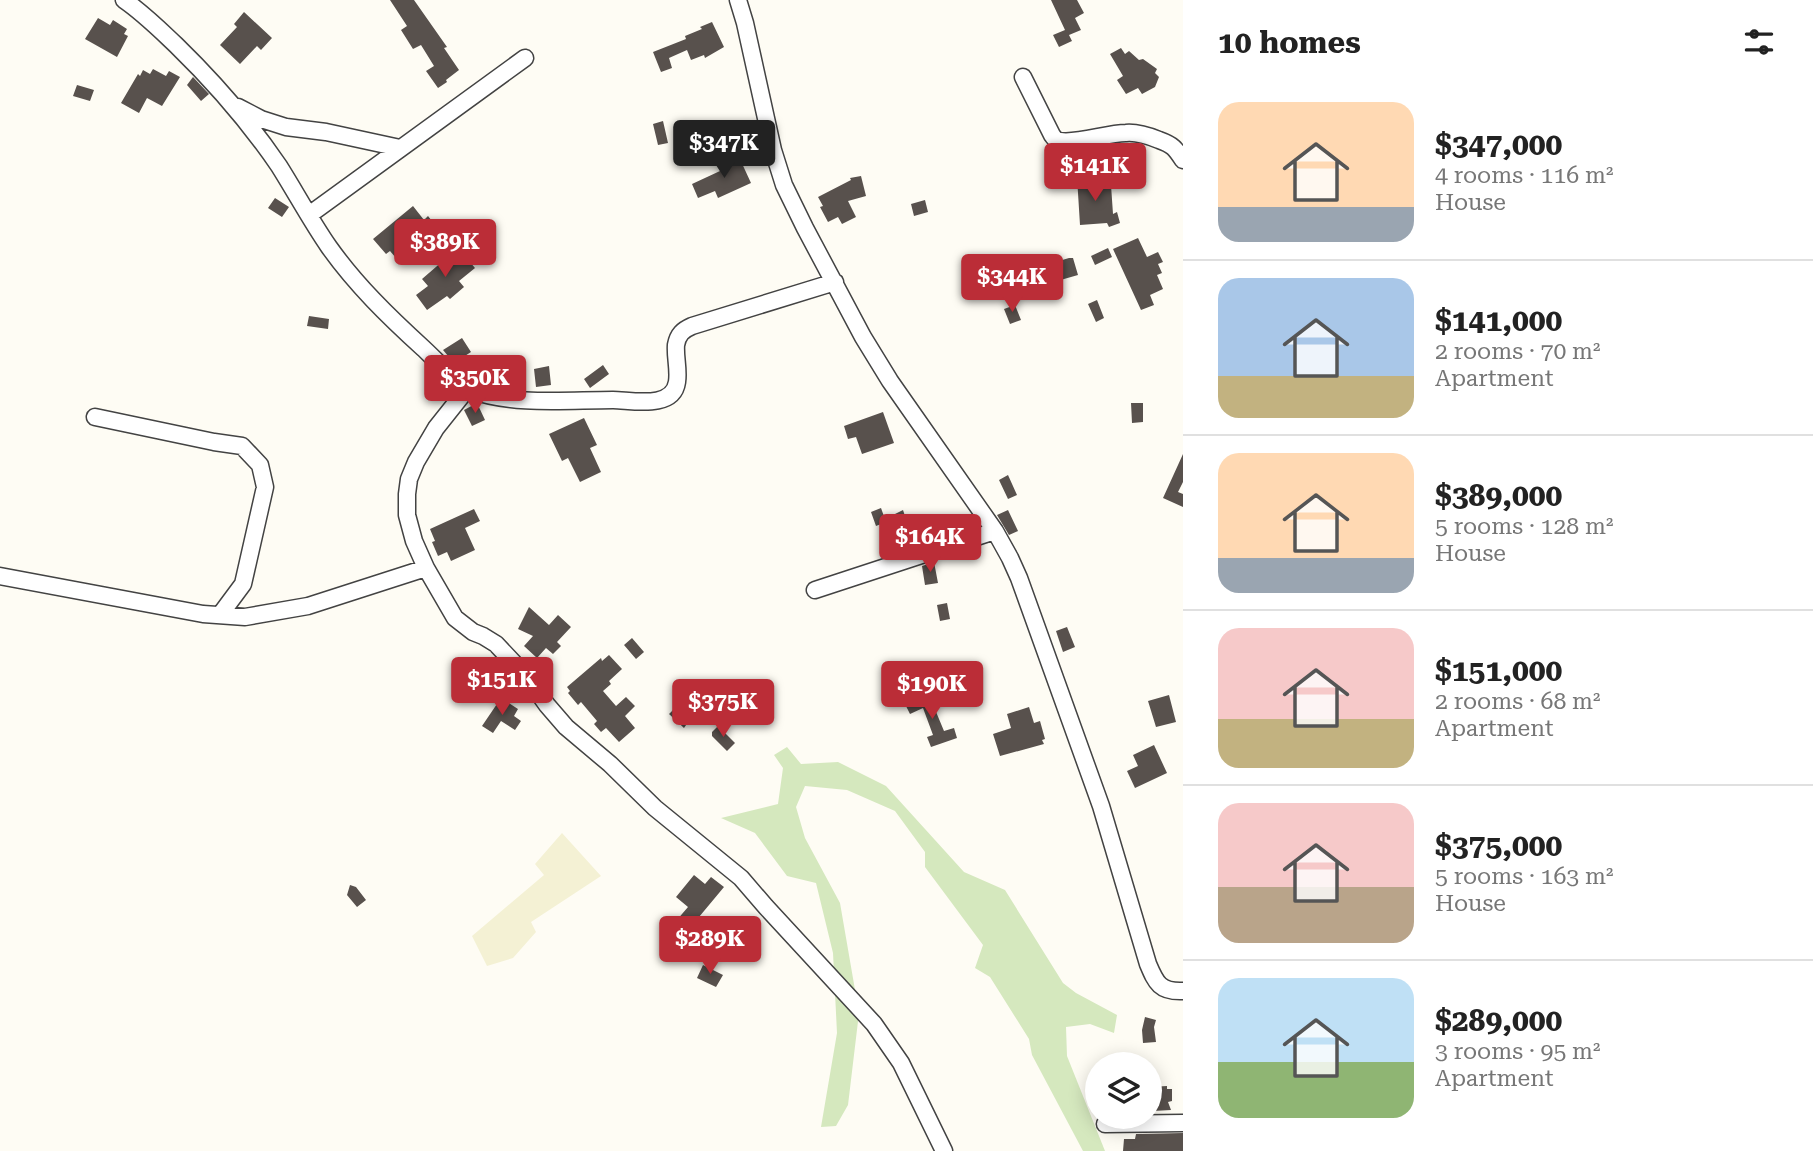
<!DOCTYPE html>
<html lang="en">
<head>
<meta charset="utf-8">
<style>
	:root { --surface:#fff; --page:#f6f6f6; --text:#222; --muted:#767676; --line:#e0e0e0; --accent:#bb2d37 }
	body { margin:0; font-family:"Roboto Serif",serif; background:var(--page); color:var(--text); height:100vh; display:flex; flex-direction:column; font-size:26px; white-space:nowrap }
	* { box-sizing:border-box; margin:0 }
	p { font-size:23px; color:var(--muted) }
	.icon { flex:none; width:38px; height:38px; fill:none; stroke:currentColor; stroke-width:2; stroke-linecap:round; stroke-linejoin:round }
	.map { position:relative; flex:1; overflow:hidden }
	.side { display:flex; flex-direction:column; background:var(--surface); width:630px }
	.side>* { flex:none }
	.tools { position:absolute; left:1085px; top:1052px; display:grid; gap:14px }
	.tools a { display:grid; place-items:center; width:77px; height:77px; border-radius:50%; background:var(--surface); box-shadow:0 4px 18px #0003; font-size:35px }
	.price { position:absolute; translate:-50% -60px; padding:0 16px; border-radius:7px; background:var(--accent); color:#fff; font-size:23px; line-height:46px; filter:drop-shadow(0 2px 4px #0008) }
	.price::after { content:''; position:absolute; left:50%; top:42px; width:21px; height:16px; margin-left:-10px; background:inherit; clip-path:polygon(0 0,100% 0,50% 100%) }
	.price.on { background:#222; color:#fff }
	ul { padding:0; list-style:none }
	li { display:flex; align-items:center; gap:21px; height:175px; padding:0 35px }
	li+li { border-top:2px solid var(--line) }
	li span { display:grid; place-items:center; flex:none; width:196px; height:140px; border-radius:21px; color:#555 }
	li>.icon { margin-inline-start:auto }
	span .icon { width:84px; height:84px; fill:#fffc; stroke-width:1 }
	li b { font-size:30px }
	h2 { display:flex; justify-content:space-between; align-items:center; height:84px; padding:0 35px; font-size:30px }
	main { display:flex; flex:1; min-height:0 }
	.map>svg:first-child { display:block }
	.farmland { fill:#f4f1d4 }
	.green { fill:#d5e8be }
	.building { fill:#58514d }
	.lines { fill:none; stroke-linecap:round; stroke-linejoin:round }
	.minor-casing { stroke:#434343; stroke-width:19 }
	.minor { stroke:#fff; stroke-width:16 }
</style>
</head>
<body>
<main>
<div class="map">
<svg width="1183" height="1151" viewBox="0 0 1183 1151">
	<rect width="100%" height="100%" fill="#fefcf4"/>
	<path class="farmland" d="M562,833L601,876L531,922L536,932L513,958L487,966L472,936L544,875L535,864Z"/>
	<path class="green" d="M787,747L801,764L838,762L886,786L964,872L1005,890L1063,983L1076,993L1117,1015L1114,1033L1090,1024L1066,1027L1067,1056L1105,1151H1083L1032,1055L1029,1039L990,977L975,968L983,945L925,867V852L895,811L847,790L805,786L796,807L805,838L840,903L859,1013L848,1105L836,1126L821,1127L837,1033L833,953L816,883L787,876L755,833L721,818L778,804L783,768L774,755Z"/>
	<path class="building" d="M390,0H414L447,47L444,48L459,70L446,80L447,82L438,88L426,71L434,66L421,45L413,49L401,30L407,26Z
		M1051,0H1077L1084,13L1075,18L1081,30L1069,35L1072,41L1059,47L1053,35L1065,30Z
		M244,12L272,38L261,50L257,46L240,64L220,45L237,27L234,24Z
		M98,18L110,25L113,20L127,29L124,34L128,36L117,57L85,39Z
		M712,22L724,47L705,58L704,55L691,60L687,50L669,58L672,68L661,72L653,52L686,39L685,36L702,29L700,27Z
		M1121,48L1125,54L1129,51L1139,60L1143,59L1157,69L1155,73L1159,77L1155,87L1142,94L1138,88L1126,94L1117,80L1123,76L1110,54Z
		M153,69L166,76L169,71L180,77L162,106L147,98L139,113L121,103L138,74L140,76L143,70L150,74Z
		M193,77L209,94L201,101L187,85Z
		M77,85L94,90L90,101L73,96Z
		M663,121L668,143L658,145L653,124Z
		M739,157L751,183L718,198L715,191L698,198L692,184L720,171L718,166Z
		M861,176L866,196L848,201L856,217L842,224L838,217L828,222L820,207L823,206L818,197L851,180L850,178Z
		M1092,176V186L1111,185L1113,214L1117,212L1120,223L1109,227L1107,223L1080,225L1077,177Z
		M275,198L289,207L282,217L268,208Z
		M925,200L928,212L914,216L911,204Z
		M413,206L424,220L428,216L439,230L420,246L416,242L396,258L390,251L386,254L373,239Z
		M466,224L475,235L462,246L453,236Z
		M1138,238L1147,257L1158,252L1163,262L1158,264L1162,273L1157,275L1163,289L1150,295L1154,305L1141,310L1113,249Z
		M458,248L475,268L459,281L464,287L450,299L447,296L427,310L416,295L428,286L422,279Z
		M1108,248L1112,257L1095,265L1091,256Z
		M1069,258H1073L1078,275L1057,281L1052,263Z
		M1097,300L1104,318L1096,322L1088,304Z
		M1015,305L1021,320L1010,324L1004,309Z
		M309,316L329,319L328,329L307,326Z
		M462,338L471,352L454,363L443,350Z
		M603,365L609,374L590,388L584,379Z
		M549,366L551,385L536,387L534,369Z
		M477,403L485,420L472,426L464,410Z
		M1131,403H1143V422L1132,423Z
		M883,412L894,443L862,454L856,437L848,439L844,426Z
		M584,418L597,445L590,448L601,472L580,482L568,458L562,461L549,434Z
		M1183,454V482L1178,492L1183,494V507L1163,498Z
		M1008,475L1017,495L1008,499L999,480Z
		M881,508L886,522L876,526L871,512Z
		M474,509L480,521L465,528L475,550L451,561L447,552L438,556L432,542L435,541L430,529Z
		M903,510L905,516L909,514L916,528L895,538L885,519Z
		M1008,510L1018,531L1009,535L997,515Z
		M934,562L938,583L925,585L922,566Z
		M947,603L950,619L940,621L937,605Z
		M529,607L549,625L558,615L571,627L557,642L561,646L553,654L546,648L537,658L524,646L533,636L518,629Z
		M1067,627L1075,647L1063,652L1056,631Z
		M632,638L644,652L636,659L624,645Z
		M609,655L622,669L609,681L611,684L603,691L616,706L626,697L635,706L625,716L635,728L619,742L606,728L601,732L594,724L597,721L581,702L578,705L568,693L570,691L567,687L601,658L602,661Z
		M929,695L944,731L954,728L957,738L931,747L927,737L933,735L923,708L910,714L905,704Z
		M1169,695L1176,722L1156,727L1148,701Z
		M501,698L518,709L514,716L521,721L515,730L501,721L493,733L482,726Z
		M680,703L695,712L684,728L669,714Z
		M1029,707L1034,723L1040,721L1045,739L1042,740L1044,744L1000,756L993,734L1011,728L1007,714Z
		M718,726L735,743L727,751L712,736V732Z
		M1154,745L1167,773L1135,788L1127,771L1138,766L1133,755Z
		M694,875L705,884L711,877L724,887L699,917L702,920L691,934L676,921L688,907L676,897Z
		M350,885L356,887L366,900L357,907L347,895Z
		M726,932L739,942L730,953L717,942Z
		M703,965L723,975L716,987L697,978Z
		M1145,1017L1156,1020L1154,1027L1156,1042L1143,1043L1142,1030Z
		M1167,1086V1089H1172V1101L1168,1102L1171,1110L1153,1111L1152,1107H1150V1087Z
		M1183,1133V1151H1123L1124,1139H1135L1136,1134Z"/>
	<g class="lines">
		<defs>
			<path id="minor" d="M124,0C143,13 159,29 176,45C214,82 249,122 279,166C296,193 311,221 329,247C356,285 389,317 423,348C433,357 460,386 470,390C515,406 567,400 613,400C631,400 673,410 677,382C679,370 675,357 676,345C678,334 683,330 692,326L835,282
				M738,0L745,23L773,150L784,185L805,228L863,337L890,381L995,531L1010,558L1019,578L1101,806L1148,964C1156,983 1160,992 1183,991
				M1023,77L1052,135C1055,139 1055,140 1060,141C1078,144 1107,133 1126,133C1137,132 1149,136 1159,140C1173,145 1175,148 1183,160
				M238,107L261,119L286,127L326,132L400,148
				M309,215L525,58
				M467,389L436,428L416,462L409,479L407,494V515L414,541L426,568L455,618L473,632L483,636L496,644L527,677L547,705L566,727L610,764L655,808L741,878L766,907L874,1024L901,1063L944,1151
				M95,417L214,442L242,446L260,465L265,487L243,584L220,615
				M0,576L203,614L245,617L308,606L426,568
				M815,590L995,531
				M1105,1124L1183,1123"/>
		</defs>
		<use href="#minor" class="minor-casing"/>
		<use href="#minor" class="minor"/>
	</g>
</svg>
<div class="tools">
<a><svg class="icon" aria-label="layers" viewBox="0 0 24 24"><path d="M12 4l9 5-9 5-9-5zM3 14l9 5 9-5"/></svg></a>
</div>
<b class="price on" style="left:724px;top:180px">$347K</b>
<b class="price" style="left:1095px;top:203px">$141K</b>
<b class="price" style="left:445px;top:279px">$389K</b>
<b class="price" style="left:1012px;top:314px">$344K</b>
<b class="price" style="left:475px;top:415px">$350K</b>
<b class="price" style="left:930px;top:574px">$164K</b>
<b class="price" style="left:502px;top:717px">$151K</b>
<b class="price" style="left:932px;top:721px">$190K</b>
<b class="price" style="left:723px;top:739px">$375K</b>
<b class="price" style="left:710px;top:976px">$289K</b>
</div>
<section class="side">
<h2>10 homes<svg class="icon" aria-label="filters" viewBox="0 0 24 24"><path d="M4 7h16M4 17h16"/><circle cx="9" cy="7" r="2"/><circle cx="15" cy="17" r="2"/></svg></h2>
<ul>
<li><span style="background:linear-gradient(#ffd9b3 75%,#9aa5b1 0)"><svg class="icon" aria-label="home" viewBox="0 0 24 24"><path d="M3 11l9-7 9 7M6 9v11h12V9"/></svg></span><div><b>$347,000</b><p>4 rooms · 116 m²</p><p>House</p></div></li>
<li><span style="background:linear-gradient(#a9c7e8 70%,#c2b280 0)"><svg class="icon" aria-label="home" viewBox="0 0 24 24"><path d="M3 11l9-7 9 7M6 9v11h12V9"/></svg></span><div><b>$141,000</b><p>2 rooms · 70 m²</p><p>Apartment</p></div></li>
<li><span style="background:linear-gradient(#ffd9b3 75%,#9aa5b1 0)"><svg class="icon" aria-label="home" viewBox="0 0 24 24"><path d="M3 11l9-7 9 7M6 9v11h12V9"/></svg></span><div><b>$389,000</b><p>5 rooms · 128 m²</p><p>House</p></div></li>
<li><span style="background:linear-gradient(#f6c9c9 65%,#c2b280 0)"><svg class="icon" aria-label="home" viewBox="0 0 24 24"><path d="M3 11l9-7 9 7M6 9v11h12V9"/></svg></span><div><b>$151,000</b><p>2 rooms · 68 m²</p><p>Apartment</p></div></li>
<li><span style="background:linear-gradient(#f6c9c9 60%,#b9a48a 0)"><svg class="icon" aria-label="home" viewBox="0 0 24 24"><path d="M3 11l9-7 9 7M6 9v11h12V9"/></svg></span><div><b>$375,000</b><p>5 rooms · 163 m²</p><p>House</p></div></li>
<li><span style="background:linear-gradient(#bfe0f5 60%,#8fb573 0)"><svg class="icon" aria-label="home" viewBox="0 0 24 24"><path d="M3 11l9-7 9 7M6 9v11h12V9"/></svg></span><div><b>$289,000</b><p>3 rooms · 95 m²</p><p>Apartment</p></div></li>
</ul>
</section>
</main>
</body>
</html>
